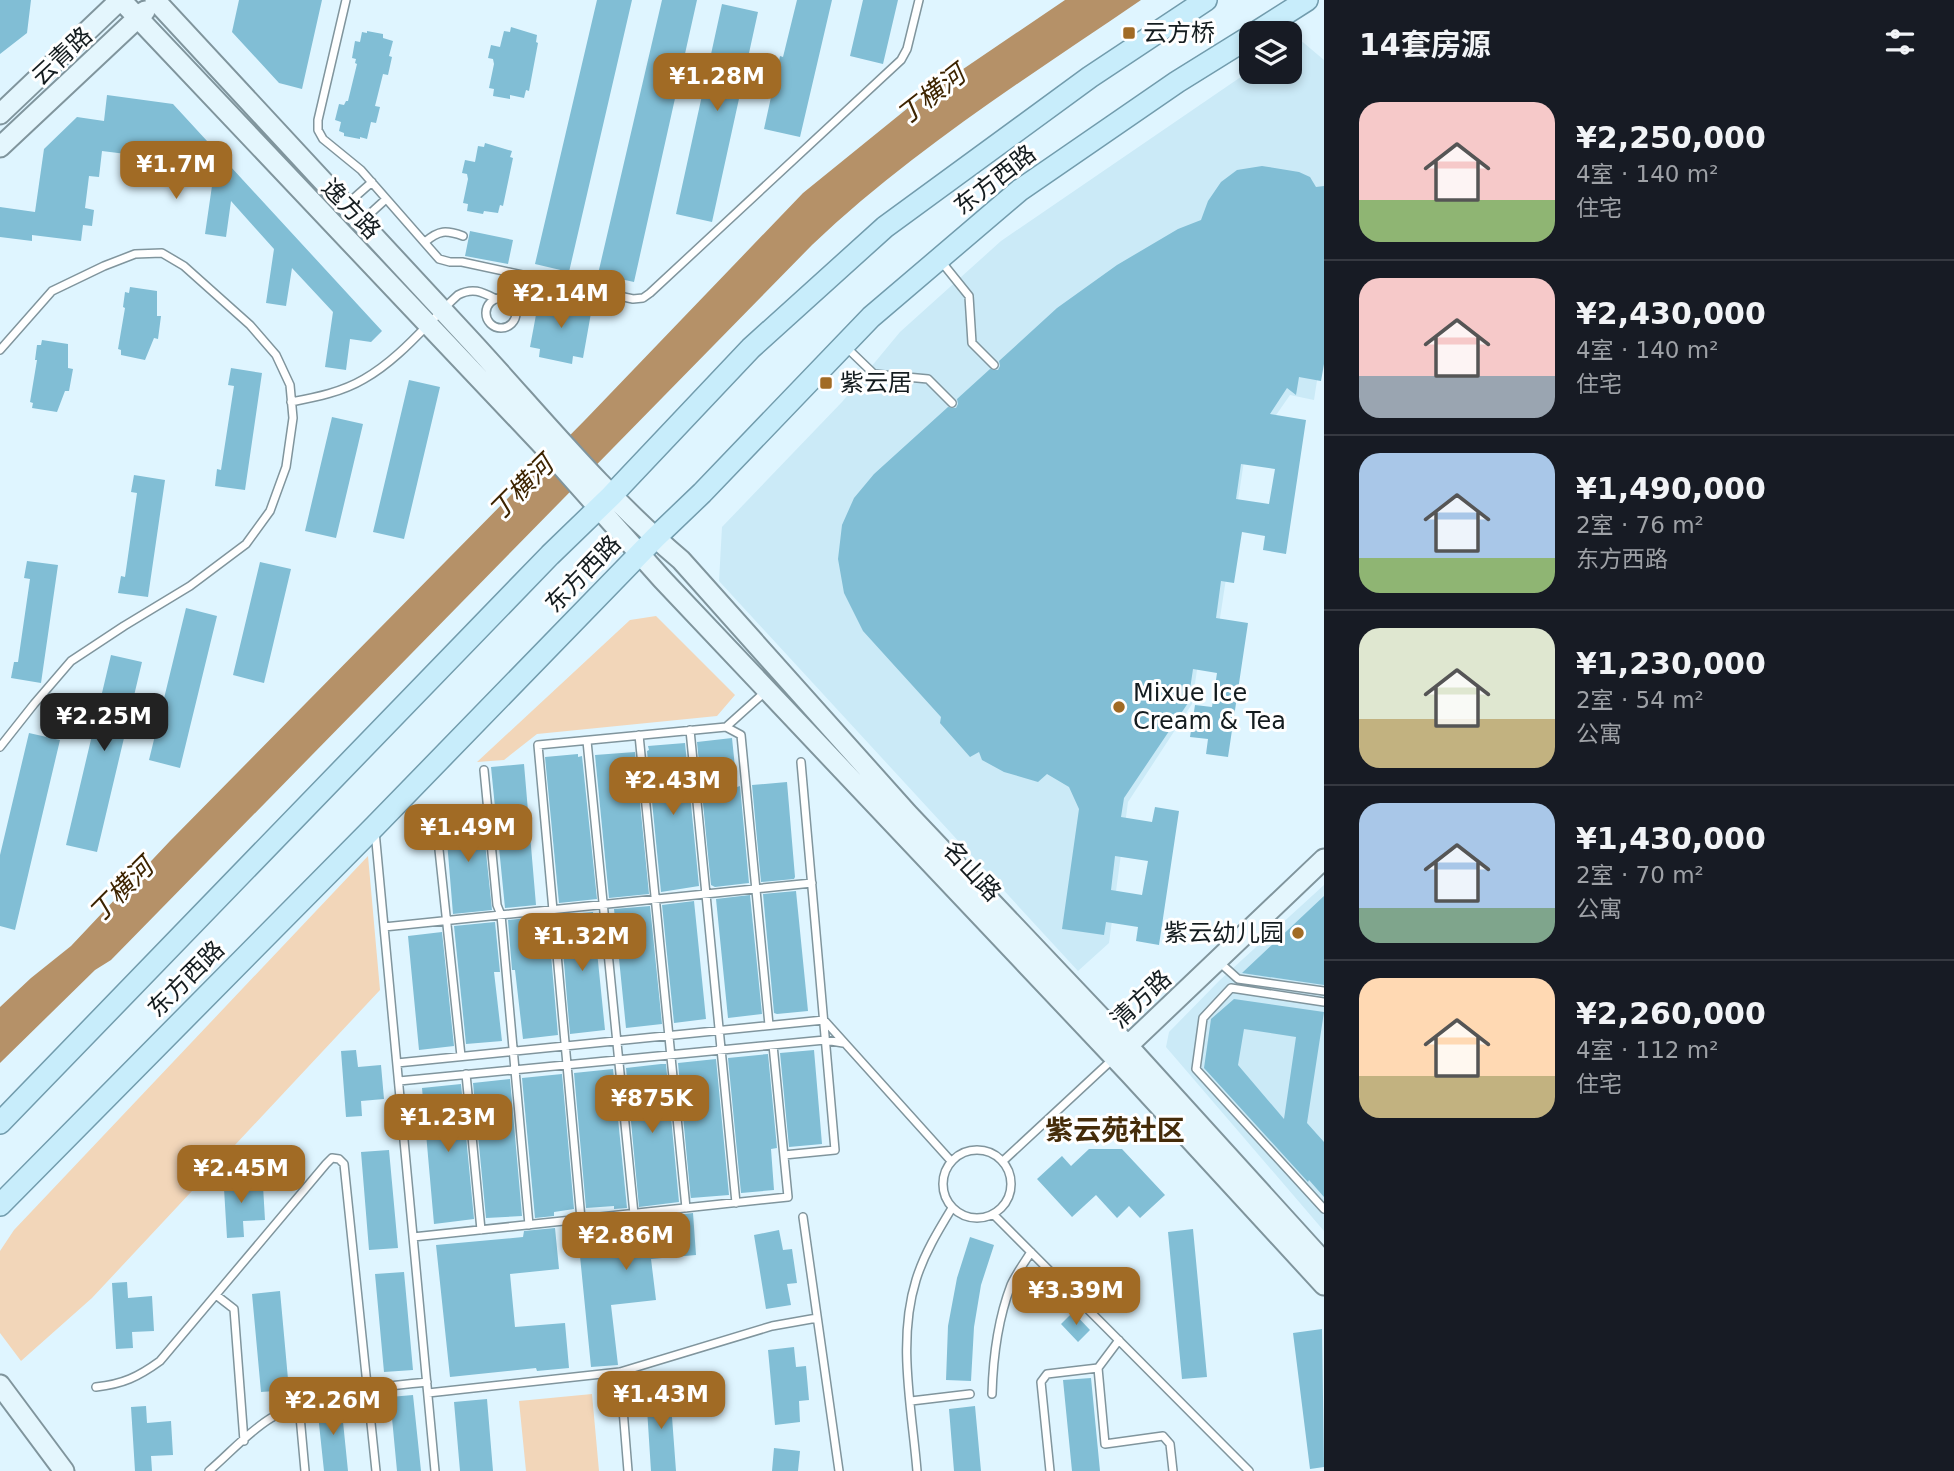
<!DOCTYPE html>
<html lang="zh">
<head>
<meta charset="utf-8">
<style>
	:root { --surface:#171b24; --page:#242831; --text:#f1f3f6; --muted:#9ea1a6; --line:#363941; --accent:#a16b25 }
	body { margin:0; font-family:"DejaVu Sans","Noto Sans SC",sans-serif; background:var(--page); color:var(--text); height:100vh; display:flex; flex-direction:column; font-size:26px; white-space:nowrap }
	* { box-sizing:border-box; margin:0 }
	p { font-size:23px; color:var(--muted) }
	.icon { flex:none; width:38px; height:38px; fill:none; stroke:currentColor; stroke-width:2; stroke-linecap:round; stroke-linejoin:round }
	.map { position:relative; flex:1; overflow:hidden }
	.sheet { display:flex; flex-direction:column; background:var(--surface); width:630px }
	.sheet>* { flex:none }
	.buttons { position:absolute; left:1239px; top:21px; display:grid; gap:14px }
	.buttons a { display:grid; place-items:center; width:63px; height:63px; border-radius:14px; background:var(--surface); box-shadow:0 4px 10px #0003; font-size:35px }
	.price { position:absolute; translate:-50% -60px; padding:0 16px; border-radius:14px; background:var(--accent); color:#fff; font-size:23px; line-height:46px; filter:drop-shadow(0 2px 4px #0008) }
	.price::after { content:''; position:absolute; left:50%; top:42px; width:21px; height:16px; margin-left:-10px; background:inherit; clip-path:polygon(0 0,100% 0,50% 100%) }
	.price.current { background:#222; color:#fff }
	ul { padding:0; list-style:none }
	li { display:flex; align-items:center; gap:21px; height:175px; padding:0 35px }
	li+li { border-top:2px solid var(--line) }
	li span { display:grid; place-items:center; flex:none; width:196px; height:140px; border-radius:21px; color:#555 }
	li>.icon { margin-inline-start:auto }
	span .icon { width:84px; height:84px; fill:#fffc; stroke-width:1 }
	li b { font-size:30px }
	h2 { display:flex; justify-content:space-between; align-items:center; height:84px; padding:0 35px; font-size:30px }
	main { display:flex; flex:1; min-height:0 }
	.map>svg:first-child { display:block }
	.built { fill:#cbeaf7 }
	.green { fill:#f2d6b9 }
	.water { fill:#b59168 }
	.building { fill:#81bed5; fill-rule:evenodd }
	.lines { fill:none; stroke-linecap:round; stroke-linejoin:round }
	.lane-casing { stroke:#80959d; stroke-width:10 }
	.secondary-casing { stroke:#80959d; stroke-width:23 }
	.primary-casing { stroke:#729cad; stroke-width:24 }
	.lane { stroke:#fff; stroke-width:7 }
	.secondary { stroke:#e4f6fd; stroke-width:19 }
	.primary { stroke:#c8edfb; stroke-width:21 }
	.poi-dot { fill:#a16b25; stroke:#fff; stroke-width:2.5 }
	.labels { text-anchor:middle; stroke-width:6; stroke-linejoin:round; paint-order:stroke }
	.poi-label { font-size:24px; fill:#141c1f; stroke:#fff; text-anchor:start }
	.street-label { font-size:24px; fill:#141c1f; stroke:#fff }
	.water-label { font-size:26px; font-style:italic; fill:#3d2401; stroke:#fff }
	.quarter-label { font-size:28px; font-weight:bold; fill:#452c0a; stroke:#fff }
</style>
</head>
<body>
<main>
<div class="map">
<svg width="1324" height="1471" viewBox="0 0 1324 1471">
	<rect width="100%" height="100%" fill="#dff5ff"/>
	<path class="built" d="M1298,38L1324,60V335L1314,400L1290,395L1244,461L1218,631L1203,629L1192,704L1128,802L1109,943L1078,971L719,581L722,527L842,402L900,332L1001,241L1251,70V72H1290V44Z
		M1324,885V1231L1166,1047L1169,1032L1220,980Z"/>
	<path class="green" d="M656,616L735,695L717,716L537,734L504,760L477,762L630,620Z
		M368,856L380,990L92,1298L21,1361L0,1333V1251L14,1230Z
		M592,1394L599,1471H526L519,1401Z"/>
	<path class="water" d="M1065,0H1141C1028,77 911,151 812,245L111,960L95,970L0,1063V1007L31,978L71,946L170,841L585,420L803,193L919,99Z"/>
	<path class="building" d="M0,0H31L27,33L0,54Z
		M239,0H322L302,89L279,83L232,32Z
		M597,0H632L569,272L535,264Z
		M662,0H697L634,282L598,274Z
		M797,0H832L800,137L764,129L780,56L783,57Z
		M863,0H898L883,64L850,56Z
		M722,4L758,12L712,222L676,214Z
		M511,27L537,35L536,42L538,43L529,91L526,90L524,98L510,95V99L493,96L494,89L489,88L494,64L493,59L488,58L491,45L500,47L504,31L510,32Z
		M367,31L383,34V38L393,41L389,56L392,57L388,75L383,74L375,106L380,107L376,123L371,122L367,139L360,137V139L344,136V133L339,131L341,122L335,120L339,104L344,105L346,101H348L357,64L355,63L356,59L352,58L355,41L360,42L362,32L367,33Z
		M107,95L173,104L382,331L371,342L350,339L346,370L325,367L333,312L292,268L286,306L266,303L274,249L231,201L226,237L205,234L213,179L200,166L188,177L124,168L126,154L102,151L99,177L89,176L85,208L94,210L92,226L83,225L81,241L32,235V241L0,237V207L35,212L44,149L77,117L104,121Z
		M485,143L512,151L510,157L513,158L503,206L500,205L498,213L484,211L483,214L467,211L468,204L463,203L468,179L467,174L462,173L465,160L475,162L478,146L484,147Z
		M1262,166L1299,172L1310,177L1316,187L1324,186V364L1321,381L1299,377L1296,395L1287,388L1270,414L1306,420L1286,554L1263,550L1265,536L1242,532L1234,583L1221,581L1216,618L1248,623L1228,757L1206,754L1208,739L1190,737L1195,705L1212,707L1217,673L1193,669L1188,703L1124,798L1121,817L1152,822L1155,807L1179,811L1159,945L1136,941L1138,927L1106,922L1104,935L1062,929L1079,809L1069,787L1047,774L1038,782L1004,772L982,760L979,752L970,757L940,723L941,717L863,631L844,593L838,559L842,525L854,498L874,474L948,407L956,408L958,404L957,399L990,369L998,370L1000,366L999,361L1057,308L1117,265L1178,229L1201,220L1208,201L1221,182L1237,170ZM1241,464L1275,469L1269,504L1236,499ZM1115,856L1148,861L1142,895L1111,890Z
		M470,231L513,240L508,264L465,256Z
		M130,287L157,291V316H161L158,339L154,338L145,360L121,355V350L118,349L125,308L123,307L125,292L129,293Z
		M550,296L585,303L583,311L591,313L583,358L573,356L572,364L539,357L540,349L530,347L538,304L549,306Z
		M42,340L68,344V368L73,369L69,391H65L57,412L32,408L33,403L30,402L37,360H35L37,345H41Z
		M231,368L262,373L245,490L215,486L217,469L221,470L234,386L228,385Z
		M409,380L440,387L404,539L373,532Z
		M332,417L363,424L336,538L305,531Z
		M134,475L165,480L148,597L118,593L121,576L125,577L137,493L131,492Z
		M27,561L58,565L41,683L11,678L14,662H18L30,579L24,578Z
		M260,562L291,569L264,683L233,675Z
		M186,608L217,616L180,768L149,760Z
		M111,655L142,662L97,852L66,845Z
		M29,733L60,740L15,930L0,926V855Z
		M732,738L737,787L740,786L749,883L715,887L711,885L697,742Z
		M685,743L699,886L661,892L647,751L649,750L648,746Z
		M635,752L649,894L609,898L595,755Z
		M578,754V757L582,756L597,899L559,903L545,757Z
		M524,764L536,905L505,908L491,767Z
		M787,782L795,877L794,879L761,882L752,785Z
		M482,814L492,910L453,914L445,817Z
		M796,891L808,1011L777,1014L774,1013L763,894Z
		M750,895L762,1014L728,1018L716,899Z
		M1324,896V985L1242,973Z
		M694,901L706,1019L674,1023L662,905Z
		M650,906L662,1024L626,1028L614,909Z
		M593,912L605,1030L570,1034L560,915Z
		M538,917V922L548,921L558,1035L523,1039L515,970H512L508,920Z
		M495,922L500,972H494L502,1041L466,1044L454,926Z
		M442,932L454,1046L419,1050L408,936Z
		M1234,999L1324,1012L1307,1123L1324,1142V1197L1309,1180L1308,1182L1204,1068L1211,1019ZM1244,1029L1296,1037L1284,1119L1238,1065Z
		M356,1050L358,1067L381,1065L384,1099L361,1101L362,1116L346,1117L341,1051Z
		M814,1050L822,1144L789,1147L780,1053Z
		M768,1054L777,1148L771,1149L774,1190L741,1193L728,1058Z
		M716,1059L729,1195L691,1198V1201L678,1063Z
		M661,1064H666L679,1202L639,1207L626,1068Z
		M613,1069L627,1208L614,1209V1206L586,1208L574,1073Z
		M562,1074L574,1209L554,1212V1216L535,1218L522,1078Z
		M510,1079L522,1216L486,1218L473,1083Z
		M461,1084L474,1219L434,1224L422,1088Z
		M1089,1149H1122L1165,1195L1140,1218L1129,1206L1117,1218L1096,1195L1072,1217L1037,1179L1062,1156L1071,1166Z
		M389,1150L398,1248L369,1250L361,1152Z
		M238,1171L239,1188L263,1186L265,1220L243,1221L244,1237L227,1238L223,1172Z
		M693,1213L696,1255L651,1259L656,1300L611,1305L618,1365L591,1367L578,1236L617,1232L616,1222Z
		M555,1228L559,1269L510,1274L515,1327L565,1323L569,1368L537,1371L536,1368L450,1377L436,1245L523,1237L524,1231Z
		M1193,1229L1207,1377L1182,1379L1168,1232Z
		M779,1230L783,1250L792,1249L797,1283L787,1284L791,1305L766,1309L754,1235Z
		M970,1237L994,1245L981,1285L974,1327L971,1381L946,1380L948,1326L957,1278Z
		M404,1272L413,1370L384,1372L375,1274Z
		M127,1282L128,1298L152,1296L154,1331L132,1332L133,1348L116,1349L112,1283Z
		M280,1291L289,1390L261,1392L252,1294Z
		M1073,1312L1090,1330L1078,1342L1061,1324Z
		M1322,1329L1324,1467L1310,1469L1293,1333Z
		M794,1347L796,1367L806,1366L809,1400L799,1401L800,1422L775,1425L768,1350Z
		M1091,1378L1100,1471H1072L1063,1380Z
		M670,1390L676,1471H651L646,1393Z
		M413,1395L421,1471H397L390,1397Z
		M487,1399L493,1471H460L454,1402Z
		M341,1402L348,1471H324L317,1405Z
		M146,1406L147,1423L171,1421L173,1455L151,1456L152,1471H135L131,1407Z
		M975,1406L981,1471H954L949,1409Z
		M774,1448L800,1451L798,1471H772Z"/>
	<g class="lines">
		<defs>
			<path id="lane" d="M346,0L318,120V130L323,139L361,170L439,259L450,262H462L633,299L643,298L650,293L901,60L907,49L919,0
				M346,205L372,182
				M362,221L386,199
				M425,242C439,230 446,230 463,236
				M940,260L969,296L972,343L994,365
				M486 313a15 15 0 1 1 30 0a15 15 0 1 1-30 0Z
				M845,346L874,374L928,379L952,403
				M0,350L52,291L104,266L135,254L162,253L184,266L250,325L276,355L290,385L293,418L286,467L270,511L246,544L190,586L124,626L71,661L34,704L0,747
				M291,402C317,397 342,392 364,379C401,358 428,322 458,295C473,287 482,292 496,299
				M726,727L741,735L769,1025
				M690,730L736,1203
				M639,735L686,1208
				M587,741L634,1214
				M484,770L497,905L501,915L529,1225
				M375,831L435,1471
				M437,831L461,1056
				M384,927L812,883
				M1218,961L1238,979L1324,991
				M1324,1002L1231,988L1203,1018L1196,1069L1324,1209
				M397,1063L824,1020L951,1161
				M466,1074L481,1230
				M399,1081L825,1040L843,1043
				M943 1184a34 34 0 1 1 68 0a34 34 0 1 1-68 0Z
				M784,1155L835,1150L801,762
				M1003,1161L1114,1058
				M993,1214L1249,1471
				M803,1217L839,1471
				M581,1219L538,745L726,727L766,691
				M413,1237L788,1197L773,1045
				M216,1295L234,1309L244,1441
				M1119,1340L1098,1368L1105,1444L1163,1436L1170,1444L1173,1471
				M620,1372L628,1471
				M96,1387C123,1384 138,1377 160,1361L326,1164L332,1158L339,1159L344,1164L376,1471
				M428,1393L620,1372L772,1326L817,1318
				M992,1394C993,1357 998,1319 1011,1285C1016,1274 1024,1263 1031,1252
				M911,1401L970,1394
				M299,1405L305,1471
				M209,1471C229,1454 248,1432 271,1418C318,1390 373,1388 427,1382
				M917,1471C912,1409 897,1341 916,1280C924,1254 938,1231 952,1208
				M1050,1471L1041,1382L1047,1374L1098,1368"/>
			<path id="secondary" d="M121,0L547,450L662,579L1130,1074L1324,1285
				M155,0C261,114 367,228 472,342C540,416 604,495 681,560L908,814L1128,1046L1324,1262
				M0,114L120,0
				M0,147L145,11
				M1118,1055L1324,859
				M0,1385L64,1471"/>
			<path id="primary" d="M1255,33L1307,0
				M0,1123L550,555L611,496L751,348L885,227L1090,77L1206,0
				M0,1205L375,826L655,538L702,493L871,317L1020,190L1177,82L1251,36"/>
		</defs>
		<use href="#lane" class="lane-casing"/>
		<use href="#secondary" class="secondary-casing"/>
		<use href="#primary" class="primary-casing"/>
		<use href="#lane" class="lane"/>
		<use href="#secondary" class="secondary"/>
		<use href="#primary" class="primary"/>
	</g>
	<g class="poi-dot">
		<rect x="1122" y="26" width="14" height="14" rx="3.5"/>
		<rect x="819" y="376" width="14" height="14" rx="3.5"/>
		<circle cx="1119" cy="707" r="7"/>
		<circle cx="1298" cy="933" r="7"/>
	</g>
	<g class="labels">
		<g class="poi-label">
			<text x="1143" y="41">云方桥</text>
			<text x="840" y="391">紫云居</text>
			<text x="1133" y="701">Mixue Ice<tspan x="1133" dy="28">Cream &amp; Tea</tspan></text>
			<text x="1284" y="941" text-anchor="end">紫云幼儿园</text>
		</g>
		<g class="street-label">
			<text transform="translate(62 56) rotate(-43)" y="8">云青路</text>
			<text transform="translate(995 180) rotate(-38)" y="8">东方西路</text>
			<text transform="translate(351 209) rotate(46)" y="8">逸方路</text>
			<text transform="translate(583 574) rotate(-46)" y="8">东方西路</text>
			<text transform="translate(972 871) rotate(47)" y="8">名山路</text>
			<text transform="translate(186 979) rotate(-45)" y="8">东方西路</text>
			<text transform="translate(1141 999) rotate(-43)" y="8">清方路</text>
		</g>
		<g class="water-label">
			<text transform="translate(931 95) rotate(-38)" y="9">丁横河</text>
			<text transform="translate(521 488) rotate(-45)" y="9">丁横河</text>
			<text transform="translate(121 890) rotate(-45)" y="9">丁横河</text>
		</g>
		<g class="quarter-label">
			<text x="1115" y="1140">紫云苑社区</text>
		</g>
	</g>
</svg>
<div class="buttons">
<a><svg class="icon" aria-label="layers" viewBox="0 0 24 24"><path d="M12 4l9 5-9 5-9-5zM3 14l9 5 9-5"/></svg></a>
</div>
<b class="price" style="left:717px;top:113px">¥1.28M</b>
<b class="price" style="left:176px;top:201px">¥1.7M</b>
<b class="price" style="left:561px;top:330px">¥2.14M</b>
<b class="price current" style="left:104px;top:753px">¥2.25M</b>
<b class="price" style="left:673px;top:817px">¥2.43M</b>
<b class="price" style="left:468px;top:864px">¥1.49M</b>
<b class="price" style="left:582px;top:973px">¥1.32M</b>
<b class="price" style="left:652px;top:1135px">¥875K</b>
<b class="price" style="left:448px;top:1154px">¥1.23M</b>
<b class="price" style="left:241px;top:1205px">¥2.45M</b>
<b class="price" style="left:626px;top:1272px">¥2.86M</b>
<b class="price" style="left:1076px;top:1327px">¥3.39M</b>
<b class="price" style="left:661px;top:1431px">¥1.43M</b>
<b class="price" style="left:333px;top:1437px">¥2.26M</b>
</div>
<section class="sheet">
<h2>14套房源<svg class="icon" aria-label="filters" viewBox="0 0 24 24"><path d="M4 7h16M4 17h16"/><circle cx="9" cy="7" r="2"/><circle cx="15" cy="17" r="2"/></svg></h2>
<ul>
<li><span style="background:linear-gradient(#f6c9c9 70%,#8fb573 0)"><svg class="icon" aria-label="home" viewBox="0 0 24 24"><path d="M3 11l9-7 9 7M6 9v11h12V9"/></svg></span><div><b>¥2,250,000</b><p>4室 · 140 m²</p><p>住宅</p></div></li>
<li><span style="background:linear-gradient(#f6c9c9 70%,#9aa5b1 0)"><svg class="icon" aria-label="home" viewBox="0 0 24 24"><path d="M3 11l9-7 9 7M6 9v11h12V9"/></svg></span><div><b>¥2,430,000</b><p>4室 · 140 m²</p><p>住宅</p></div></li>
<li><span style="background:linear-gradient(#a9c7e8 75%,#8fb573 0)"><svg class="icon" aria-label="home" viewBox="0 0 24 24"><path d="M3 11l9-7 9 7M6 9v11h12V9"/></svg></span><div><b>¥1,490,000</b><p>2室 · 76 m²</p><p>东方西路</p></div></li>
<li><span style="background:linear-gradient(#dfe7d0 65%,#c2b280 0)"><svg class="icon" aria-label="home" viewBox="0 0 24 24"><path d="M3 11l9-7 9 7M6 9v11h12V9"/></svg></span><div><b>¥1,230,000</b><p>2室 · 54 m²</p><p>公寓</p></div></li>
<li><span style="background:linear-gradient(#a9c7e8 75%,#7fa58c 0)"><svg class="icon" aria-label="home" viewBox="0 0 24 24"><path d="M3 11l9-7 9 7M6 9v11h12V9"/></svg></span><div><b>¥1,430,000</b><p>2室 · 70 m²</p><p>公寓</p></div></li>
<li><span style="background:linear-gradient(#ffd9b3 70%,#c2b280 0)"><svg class="icon" aria-label="home" viewBox="0 0 24 24"><path d="M3 11l9-7 9 7M6 9v11h12V9"/></svg></span><div><b>¥2,260,000</b><p>4室 · 112 m²</p><p>住宅</p></div></li>
</ul>
</section>
</main>
</body>
</html>
